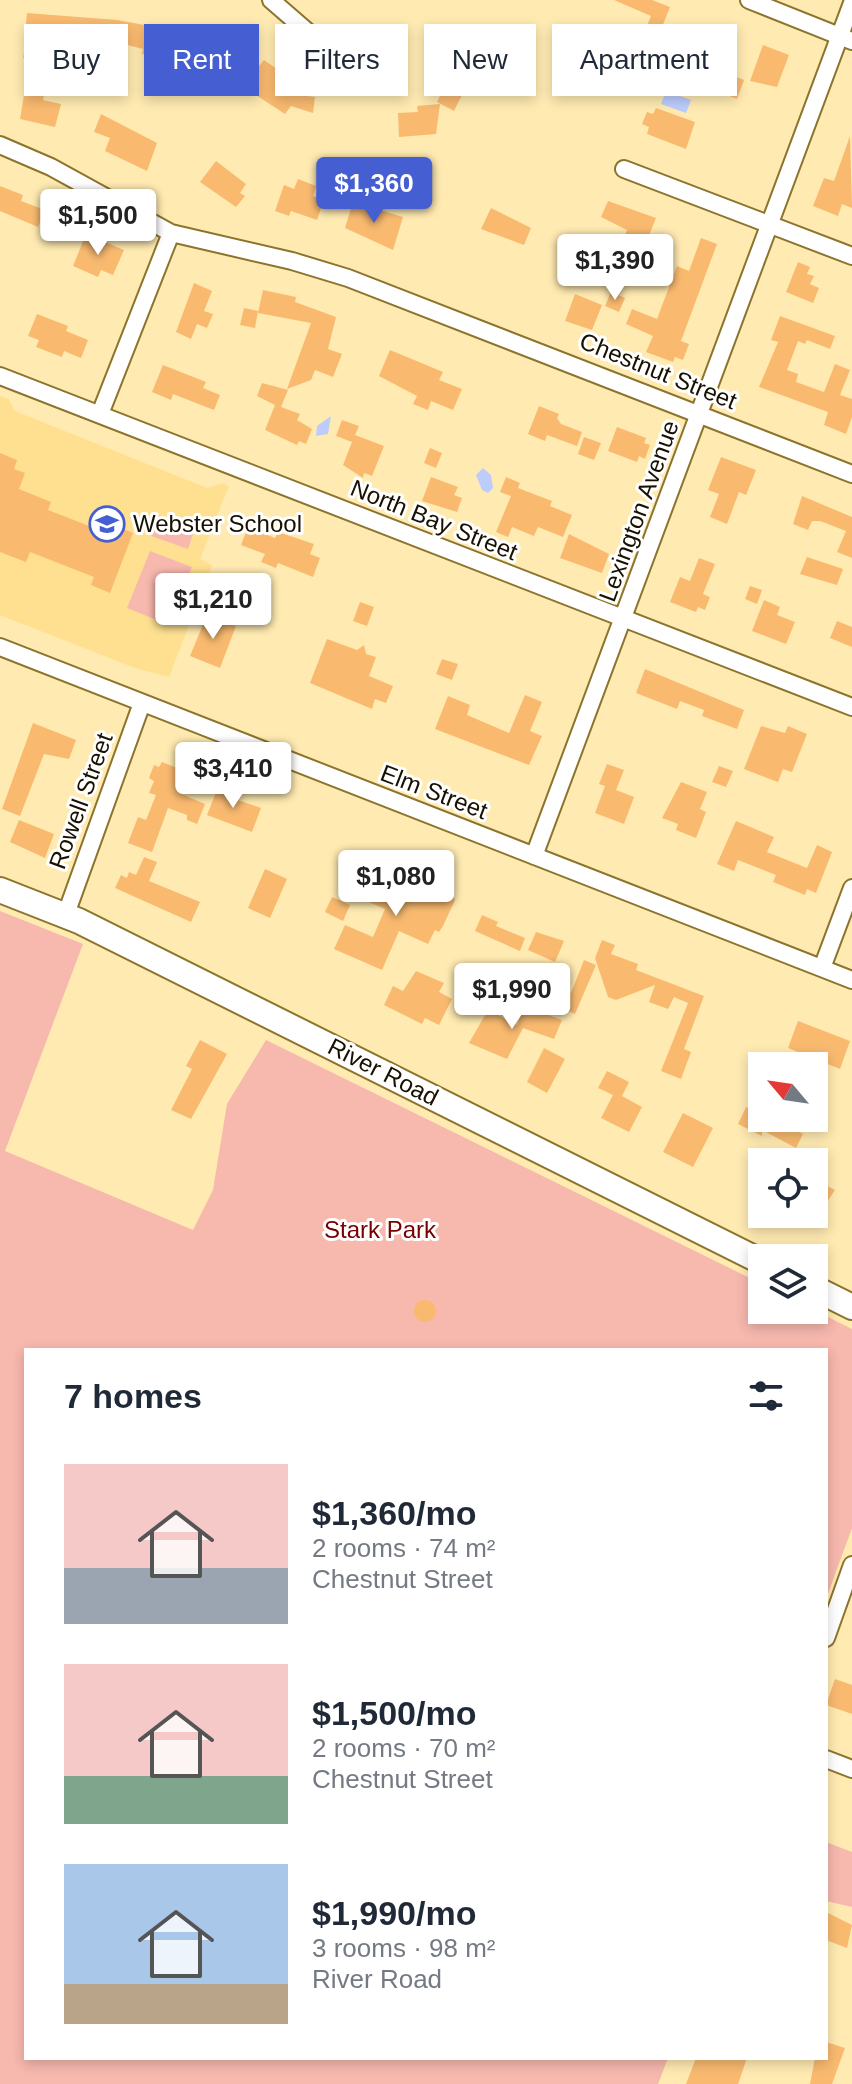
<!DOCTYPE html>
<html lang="en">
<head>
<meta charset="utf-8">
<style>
	:root { --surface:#fff; --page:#f2f2f3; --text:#1f2937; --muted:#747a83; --accent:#455fd2 }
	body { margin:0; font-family:Arial,sans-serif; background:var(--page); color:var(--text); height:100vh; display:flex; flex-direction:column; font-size:30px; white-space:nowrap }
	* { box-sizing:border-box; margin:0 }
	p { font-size:26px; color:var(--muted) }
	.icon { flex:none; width:44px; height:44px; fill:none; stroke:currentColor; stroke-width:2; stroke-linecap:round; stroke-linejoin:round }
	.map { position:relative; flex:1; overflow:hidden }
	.drawer { position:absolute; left:24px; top:1348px; width:804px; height:712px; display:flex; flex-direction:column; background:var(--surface); border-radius:0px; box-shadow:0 4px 12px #0003 }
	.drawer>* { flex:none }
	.banner { position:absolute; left:24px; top:24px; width:804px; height:72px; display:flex; gap:16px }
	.needle { width:52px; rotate:299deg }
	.tools { position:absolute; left:748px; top:1052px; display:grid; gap:16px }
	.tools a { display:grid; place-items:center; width:80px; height:80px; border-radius:0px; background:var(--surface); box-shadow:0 4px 12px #0003; font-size:40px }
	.price { position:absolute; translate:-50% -68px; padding:0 18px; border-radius:8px; background:#fff; color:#222; font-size:26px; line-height:52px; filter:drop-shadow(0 2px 4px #0008) }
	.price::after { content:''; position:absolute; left:50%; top:48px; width:24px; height:18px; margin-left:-12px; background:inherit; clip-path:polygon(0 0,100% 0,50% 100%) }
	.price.on { background:var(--accent); color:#fff }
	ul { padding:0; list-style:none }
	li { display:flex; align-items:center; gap:24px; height:200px; padding:0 40px }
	li span { display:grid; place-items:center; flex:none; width:224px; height:160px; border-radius:0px; color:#555 }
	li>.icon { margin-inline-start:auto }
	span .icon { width:96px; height:96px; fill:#fffc; stroke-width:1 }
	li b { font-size:34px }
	h2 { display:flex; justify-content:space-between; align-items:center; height:96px; padding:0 40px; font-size:34px }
	.pill { padding:0 28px; border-radius:0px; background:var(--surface); box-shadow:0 4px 12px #0003; font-size:28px; line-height:72px }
	.pill.on { background:var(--accent); color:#fff }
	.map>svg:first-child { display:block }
	.built { fill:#fee090 }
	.green { fill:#f7b8ae }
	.water { fill:#bccdfd }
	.building { fill:#f9ba70 }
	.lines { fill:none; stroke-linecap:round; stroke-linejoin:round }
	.street-casing { stroke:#8c742c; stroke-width:20 }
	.secondary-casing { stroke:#8c742c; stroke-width:28 }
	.street { stroke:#fff; stroke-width:16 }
	.secondary { stroke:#fff; stroke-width:24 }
	.labels { text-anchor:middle; stroke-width:6; stroke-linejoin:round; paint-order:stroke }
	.street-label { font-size:24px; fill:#181100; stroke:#fff }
	.poi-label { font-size:24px; fill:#181100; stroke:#fff; text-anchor:start }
	.park-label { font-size:24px; fill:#700; stroke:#fff }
</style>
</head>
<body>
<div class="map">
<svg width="852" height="2084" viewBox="0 0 852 2084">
	<rect width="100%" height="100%" fill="#ffeab1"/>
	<path class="built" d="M0,396L9,399L15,411L207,488L222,483L229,486L200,559L212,565L169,677L135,668L0,615Z"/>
	<path class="green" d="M158,515L195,528L188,549L151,536Z
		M150,551L192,567L169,625L127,608Z
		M0,911L83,944L5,1151L193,1230L213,1190L227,1104L266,1040L762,1284V1310H814L852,1329V1528L826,1599V1350H26V2058H668L658,2084H0Z
		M826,1842L852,1852V1907L826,1901Z"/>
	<path class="water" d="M25,45L51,47L53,58H23Z
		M666,91L691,100L686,113L661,104Z
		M331,416L328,434L316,436L317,426Z
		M483,468L491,475L493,488L488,493L482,490L476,475Z"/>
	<path class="building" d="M614,0H652L670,7L656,42L643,36L651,16Z
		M27,13L117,20L189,33L190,27L204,30L200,55L185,52L183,61L142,54L143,49L116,42L80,39L79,46L24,42Z
		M763,45L789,55L777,87L750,81Z
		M244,55L259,66L264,60L284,74L289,68L303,78L291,94L315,97L313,113L291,106L285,114L242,86L230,74Z
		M726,73L744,80L737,99L719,92Z
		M27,77L47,81L43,100L61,104L55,127L20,119Z
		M445,86L462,95L454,111L437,102Z
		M440,104L436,134L399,137L398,113L418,112L417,106Z
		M656,108L695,122L686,149L647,134L649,127L642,124L647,112L653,114Z
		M101,114L157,143L147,171L105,151L110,138L94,132Z
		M850,136L852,208L842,204L838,216L813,206L824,178L834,181Z
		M216,161L246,184L240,193L245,196L236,207L200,182Z
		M298,179L316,186L313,196L324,200L317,220L291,211L289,216L275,211L284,185L294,189Z
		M0,186L23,195L21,201L45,210L38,227L0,211Z
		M608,201L656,218L648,238L640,234L636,245L623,240L627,230L601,217Z
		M353,202L403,217L393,250L345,228Z
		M491,208L531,228L524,245L481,229Z
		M86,234L124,250L113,275L101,270L98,277L73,266Z
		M701,238L717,244L681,341L689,344L683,360L675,357L673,362L646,352L653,336L626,324L632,309L657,319L677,266L689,271Z
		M798,262L810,267L807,274L814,276L810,284L819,288L813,303L786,292Z
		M194,283L212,291L204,311L213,314L207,328L197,324L191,339L176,332Z
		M263,290L296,297L295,302L336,317L328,349L342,354L333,377L315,370L311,380L287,389L311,323L258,313Z
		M611,292L625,298L619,312L605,306Z
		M575,294L602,305L592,330L565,321Z
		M244,308L258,311L255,328L240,325Z
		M37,314L68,326L66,331L88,340L81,358L64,351L62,357L36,347L39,340L28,336Z
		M780,316L835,336L830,349L807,340L805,344L798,341L787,370L798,374L796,382L824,392L835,364L850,370L840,395L852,399V417L846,434L824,425L828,412L759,387L778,342L771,340Z
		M390,350L443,372L439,380L462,389L453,410L431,401L428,410L413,404L417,396L379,376Z
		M163,365L206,382L203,388L220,395L214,410L173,394L171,400L152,392Z
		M262,383L288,390L281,407L300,414L297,420L312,429L306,444L299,441L297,445L265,430L275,405L257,396Z
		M539,406L559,414L557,418L561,424L582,432L577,446L547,435L545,441L528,434Z
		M342,420L359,426L355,435L384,446L372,476L364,473L363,478L343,465L352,442L336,436Z
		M617,427L646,438L644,443L650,445L645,459L639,456L637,462L608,451Z
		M584,437L601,443L594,460L578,454Z
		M430,448L442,453L436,468L424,463Z
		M0,453L17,460L14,469L25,473L19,489L51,502L48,510L110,534L114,525L133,533L110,593L91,585L94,577L30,552L26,562L0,552Z
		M721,457L756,470L746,495L739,492L727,524L710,517L719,494L708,490Z
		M431,477L458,487L454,495L462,498L457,512L422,501Z
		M506,477L520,483L518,488L552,501L550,506L572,515L563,537L538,527L534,536L512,527L508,537L496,532L511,496L500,492Z
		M802,496L852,517V558L837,552L846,531L820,521H812L808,530L793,524Z
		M248,527L275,538L278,532L314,544L310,554L320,558L313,577L278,563L276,568L261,562L265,554L241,545Z
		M569,534L609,554L602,573L560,558Z
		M807,557L843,569L837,585L800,574Z
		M699,558L715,564L703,594L710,597L705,610L698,607L696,612L670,602L680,577L690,581Z
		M213,582L229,589L220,613L203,607Z
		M750,586L762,590L757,604L745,599Z
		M764,600L780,607L777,615L795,622L786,644L752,631Z
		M360,602L374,607L367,626L353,621Z
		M207,615L236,626L220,668L190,656Z
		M837,621L852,627V647L830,638Z
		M327,639L357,650L364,645L366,654L376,657L369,676L393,686L386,703L375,699L372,709L310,683Z
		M442,659L458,664L452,680L436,674Z
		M645,669L744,710L737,729L702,716L704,710L680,701L677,709L636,693Z
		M525,695L542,702L530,731L542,736L529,765L435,729L448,696L470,705L467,715L509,733Z
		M33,723L76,740L69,759L44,754L20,816L2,809Z
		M761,726L785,733L788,726L807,734L792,772L783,769L778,782L744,769Z
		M162,762L187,772L179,793L205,804L197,824L187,820V815L168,808L152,852L128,843L138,817L146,820L156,795L149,793L154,781L149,778L154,765L159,767Z
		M607,764L624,770L616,790L634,797L624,824L595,813L605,786L599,784Z
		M719,766L733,771L726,787L712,782Z
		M681,782L707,792L700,809L706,812L696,838L676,830L678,824L662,818Z
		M219,785L238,792L235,799L261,808L252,832L207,815Z
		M19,820L54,834L45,858L10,842Z
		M736,821L774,837L767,852L807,868L817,845L832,852L816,893L807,889L805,895L773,882L776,875L738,860L734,871L717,864Z
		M144,857L157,862L149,881L200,902L191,922L115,888L121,875L127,878L129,872L136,875Z
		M265,869L287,879L270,918L248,908Z
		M374,870L412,885L424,883L452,895L455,900L443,926L439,932L435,930L428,944L399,931L382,970L334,949L345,925L373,937L385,909L362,899Z
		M332,897L350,905L343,921L325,912Z
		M482,915L498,922L496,926L525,938L520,951L475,931Z
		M536,932L564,941L555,962L528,950Z
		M602,940L615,945L611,954L638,964L636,970L704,996L684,1049L691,1052L681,1079L661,1071L688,1003L674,997L668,1009L649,1002L655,985L616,1000L608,997L595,958Z
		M584,960L596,965L575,1014L559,1007L565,990L571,993Z
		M416,971L444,983L439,992L452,999L439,1025L425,1018L422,1024L384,1005L393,986L403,991Z
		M524,1006L562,1020L554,1039L520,1027L523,1028L507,1059L469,1043L488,1010L517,1025Z
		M798,1021L850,1041L840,1069L788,1048Z
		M200,1040L227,1054L191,1119L171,1110L192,1069L186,1066Z
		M544,1048L565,1059L547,1093L527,1082Z
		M607,1071L629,1082L622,1096L642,1107L629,1132L601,1118L613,1095L598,1088Z
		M746,1107L762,1115V1118L782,1122L803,1134L796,1148L762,1130V1136L738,1124Z
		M683,1113L713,1128L693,1167L663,1152Z
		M820,1182L835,1190L814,1222V1195Z
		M414 1311a11 11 0 1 1 22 0a11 11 0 1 1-22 0Z
		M835,1679L852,1685V1714L826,1705Z
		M826,1912L852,1925L847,1948L826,1940Z
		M826,2042L845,2048L832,2084H810L815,2058H826Z
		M696,2058H747L738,2084H686Z"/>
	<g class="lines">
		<defs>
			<path id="street" d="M271,0L316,39L392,80
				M749,0L852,41
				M0,145L51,167L171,233L292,261L348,278L852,474
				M624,169L852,256
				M0,376L852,707
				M100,414L171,233
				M0,647L852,980
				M534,856L852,3
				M66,914L142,703
				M822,968L852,888
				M826,1638L852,1565
				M826,1759L852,1769"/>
			<path id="secondary" d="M0,890L79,921L762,1262
				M814,1288L852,1307"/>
		</defs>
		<use href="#street" class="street-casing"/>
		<use href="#secondary" class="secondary-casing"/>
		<use href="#street" class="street"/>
		<use href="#secondary" class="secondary"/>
	</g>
	<defs>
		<symbol id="school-ring" viewBox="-11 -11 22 22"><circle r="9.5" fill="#fff" stroke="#455fd2" stroke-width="1.5"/><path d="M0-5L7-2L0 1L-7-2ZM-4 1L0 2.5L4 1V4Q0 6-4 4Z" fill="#455fd2"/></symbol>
	</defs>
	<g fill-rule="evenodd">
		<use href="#school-ring" x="87" y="504" width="40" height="40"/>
	</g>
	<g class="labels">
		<g class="street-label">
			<text transform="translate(658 371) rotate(22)" y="8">Chestnut Street</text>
			<text transform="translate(639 511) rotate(-70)" y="8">Lexington Avenue</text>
			<text transform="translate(434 520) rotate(22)" y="8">North Bay Street</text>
			<text transform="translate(434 792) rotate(21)" y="8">Elm Street</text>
			<text transform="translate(81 801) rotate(-70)" y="8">Rowell Street</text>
			<text transform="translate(383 1072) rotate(27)" y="8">River Road</text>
		</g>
		<g class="poi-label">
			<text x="133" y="532">Webster School</text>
		</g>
		<g class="park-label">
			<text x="380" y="1238">Stark Park</text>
		</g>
	</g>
</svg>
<div class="tools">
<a><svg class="needle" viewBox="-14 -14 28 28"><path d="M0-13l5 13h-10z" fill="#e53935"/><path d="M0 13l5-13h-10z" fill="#747a83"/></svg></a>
<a><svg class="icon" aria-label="locate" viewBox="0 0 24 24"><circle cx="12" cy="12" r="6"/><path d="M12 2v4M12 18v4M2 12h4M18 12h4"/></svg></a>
<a><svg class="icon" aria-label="layers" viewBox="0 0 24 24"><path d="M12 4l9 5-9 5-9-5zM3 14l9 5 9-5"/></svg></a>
</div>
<b class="price on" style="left:374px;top:225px">$1,360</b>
<b class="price" style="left:98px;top:257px">$1,500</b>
<b class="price" style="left:615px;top:302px">$1,390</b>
<b class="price" style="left:213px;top:641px">$1,210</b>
<b class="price" style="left:233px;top:810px">$3,410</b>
<b class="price" style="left:396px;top:918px">$1,080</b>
<b class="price" style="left:512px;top:1031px">$1,990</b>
<div class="banner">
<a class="pill">Buy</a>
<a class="pill on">Rent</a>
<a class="pill">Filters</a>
<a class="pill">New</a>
<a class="pill">Apartment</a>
</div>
<section class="drawer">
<h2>7 homes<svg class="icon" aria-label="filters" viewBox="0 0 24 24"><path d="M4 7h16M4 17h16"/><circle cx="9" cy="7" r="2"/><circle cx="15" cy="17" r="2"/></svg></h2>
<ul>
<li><span style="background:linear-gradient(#f6c9c9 65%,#9aa5b1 0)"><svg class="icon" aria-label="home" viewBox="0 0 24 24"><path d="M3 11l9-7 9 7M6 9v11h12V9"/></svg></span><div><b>$1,360/mo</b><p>2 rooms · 74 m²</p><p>Chestnut Street</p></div></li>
<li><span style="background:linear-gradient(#f6c9c9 70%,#7fa58c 0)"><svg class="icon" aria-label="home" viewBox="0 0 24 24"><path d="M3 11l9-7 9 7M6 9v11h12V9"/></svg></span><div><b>$1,500/mo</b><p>2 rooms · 70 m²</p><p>Chestnut Street</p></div></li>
<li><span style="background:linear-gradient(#a9c7e8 75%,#b9a48a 0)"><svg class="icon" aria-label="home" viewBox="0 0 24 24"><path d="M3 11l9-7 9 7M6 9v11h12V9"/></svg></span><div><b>$1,990/mo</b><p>3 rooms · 98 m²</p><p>River Road</p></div></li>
</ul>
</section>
</div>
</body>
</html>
